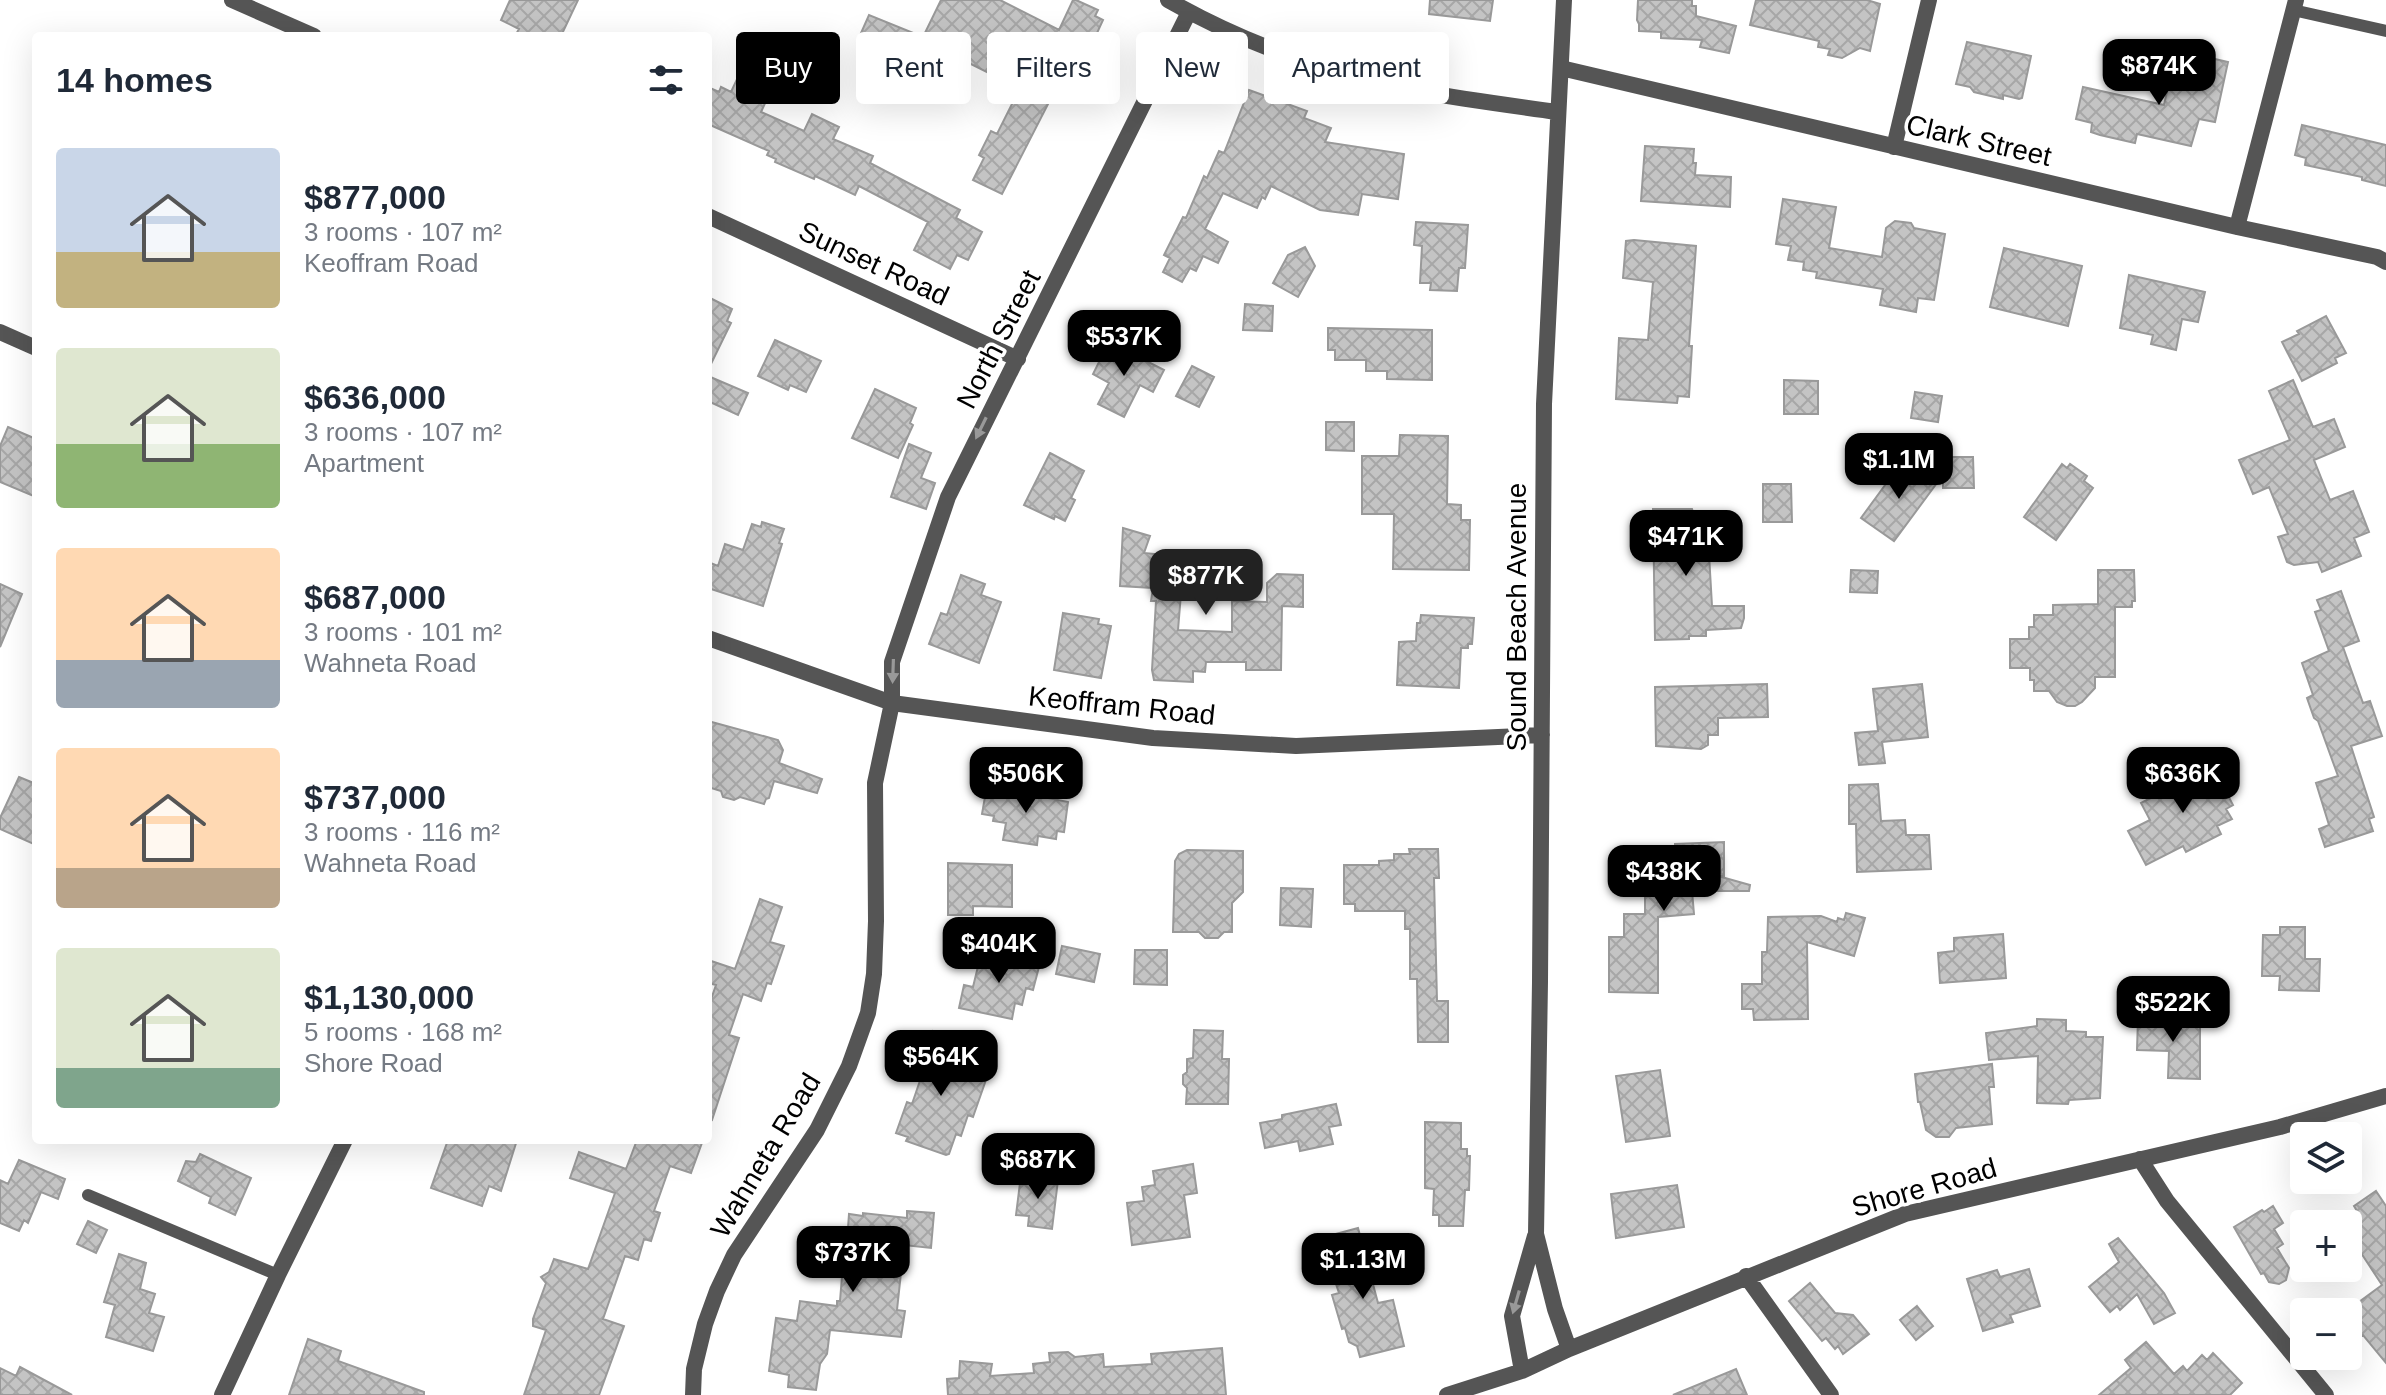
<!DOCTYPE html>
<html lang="en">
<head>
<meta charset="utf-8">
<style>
	:root { --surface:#fff; --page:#f6f6f7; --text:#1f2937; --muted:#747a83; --accent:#000 }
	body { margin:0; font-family:Arial,sans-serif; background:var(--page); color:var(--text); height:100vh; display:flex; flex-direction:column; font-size:30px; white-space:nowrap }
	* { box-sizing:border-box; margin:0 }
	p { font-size:26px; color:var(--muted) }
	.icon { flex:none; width:44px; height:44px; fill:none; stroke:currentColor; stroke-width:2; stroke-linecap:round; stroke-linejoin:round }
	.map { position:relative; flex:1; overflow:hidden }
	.sheet { position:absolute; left:32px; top:32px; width:680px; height:1112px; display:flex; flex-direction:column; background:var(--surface); border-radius:8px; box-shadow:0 8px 32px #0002 }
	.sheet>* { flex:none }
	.hud { position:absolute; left:736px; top:32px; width:760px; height:72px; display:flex; gap:16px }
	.fabs { position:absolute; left:2290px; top:1122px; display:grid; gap:16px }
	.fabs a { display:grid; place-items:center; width:72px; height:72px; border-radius:8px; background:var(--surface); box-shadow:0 8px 32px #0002; font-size:40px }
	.price { position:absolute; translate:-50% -68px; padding:0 18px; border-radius:16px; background:var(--accent); color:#fff; font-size:26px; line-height:52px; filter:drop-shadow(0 2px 4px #0008) }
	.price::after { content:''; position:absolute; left:50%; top:48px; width:24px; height:18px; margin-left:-12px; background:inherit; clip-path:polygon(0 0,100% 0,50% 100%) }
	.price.on { background:#222; color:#fff }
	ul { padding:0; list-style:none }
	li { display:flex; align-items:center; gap:24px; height:200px; padding:0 24px }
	li span { display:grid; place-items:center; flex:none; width:224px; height:160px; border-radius:8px; color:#555 }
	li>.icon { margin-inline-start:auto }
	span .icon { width:96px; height:96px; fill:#fffc; stroke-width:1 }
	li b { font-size:34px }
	h2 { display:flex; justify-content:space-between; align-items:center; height:96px; padding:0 24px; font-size:34px }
	.pill { padding:0 28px; border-radius:8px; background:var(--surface); box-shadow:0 8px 32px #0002; font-size:28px; line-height:72px }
	.pill.on { background:var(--accent); color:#fff }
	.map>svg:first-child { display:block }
	.building { fill:url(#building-cross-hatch); stroke:#999; stroke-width:2 }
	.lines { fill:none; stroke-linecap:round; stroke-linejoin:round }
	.lane { stroke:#555; stroke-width:12 }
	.street { stroke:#555; stroke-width:16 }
	.oneway { fill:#999 }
	.labels { text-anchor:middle; stroke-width:7; stroke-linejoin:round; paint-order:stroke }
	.street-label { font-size:28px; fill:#000; stroke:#fff }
</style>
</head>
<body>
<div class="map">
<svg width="2386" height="1395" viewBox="0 0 2386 1395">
	<defs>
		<pattern id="building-cross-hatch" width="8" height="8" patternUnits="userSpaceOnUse" patternTransform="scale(2)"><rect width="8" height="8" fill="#c4c4c4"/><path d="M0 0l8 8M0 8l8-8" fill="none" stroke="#a7a7a7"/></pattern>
	</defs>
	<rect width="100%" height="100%" fill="#fff"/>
	<path class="building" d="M510,0H578L561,36H515L519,29L501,20Z
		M941,0H1000L1059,30L1073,0H1076L1098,10L1095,16L1103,20L1081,68L1069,63L1002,194L973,180L984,158L979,155L991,131L997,134L1016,96L1012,95L1017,87L957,57L948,73L861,33L869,15L923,37Z
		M1430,0H1493L1490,21L1429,14Z
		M1638,0H1692V6H1696V16L1736,26L1729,53L1700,47L1702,40L1661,38V32L1639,31V24L1637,20Z
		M1756,0H1867L1880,4L1870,51L1860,48L1842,58L1828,55L1830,49L1818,47L1819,41L1750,25Z
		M769,38L796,49L784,75L779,73L761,112L804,131L812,114L839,127L833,139L873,156L870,163L960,210L956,218L982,232L968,260L957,255L950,269L914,250L928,222L859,186L855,195L815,176L814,179L775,162L776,159L767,155L769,151L708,124V87L719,92L721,87L731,92L739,75L750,79Z
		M1967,42L2031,56L2022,98L2019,99L2003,95V99L1974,92L1970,87L1956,84Z
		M2202,56L2228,62L2215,122L2199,119L2191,146L2137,134L2135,143L2100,135L2091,132L2092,123L2076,119L2083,87L2164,105L2171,74H2173L2174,68L2197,74Z
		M1249,90L1307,111L1304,118L1331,128L1325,142L1404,154L1398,199L1362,194L1358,215L1320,210L1271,186L1265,199L1262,197L1257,208L1223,193L1205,229L1228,242L1218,263L1203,256L1196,271L1190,268L1182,282L1163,272L1170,258L1164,255L1183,217L1186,218L1204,176L1207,178L1219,151L1224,153Z
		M2302,125L2386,145V186L2362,180V177L2305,165L2306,158L2295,155Z
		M1645,146L1694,149L1693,163H1696L1695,175L1731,177L1730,207L1641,201Z
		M1783,199L1836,207L1829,248L1882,257L1886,228L1895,221L1911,223L1914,228L1945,234L1934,300L1918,298L1916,312L1880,305L1883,289L1816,278L1817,272L1803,270L1804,262L1788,260L1791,246L1776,244Z
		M1416,222L1468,225L1465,268H1459L1457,291L1430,290L1431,283H1420L1422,246L1414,245Z
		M1634,240L1696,246L1689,346H1692L1689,397L1678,396L1677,403L1616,399L1619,338L1648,340L1653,282L1623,278L1626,241Z
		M1305,247L1315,266L1298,297L1273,283L1288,255Z
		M2004,248L2082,266L2068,326L1990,307Z
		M2129,275L2205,292L2198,322L2182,319L2176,350L2151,344L2153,335L2120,328Z
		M708,297L732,309L727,321L731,323L708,370Z
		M1245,304L1273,306L1272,331L1243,330Z
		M2326,316L2346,353L2335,358L2337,363L2302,381L2282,342L2299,334L2297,331Z
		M1328,328L1432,330V380L1387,379V371H1366V360H1335V350H1328Z
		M775,340L821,361L806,392L790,385L788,390L758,376Z
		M1109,342L1164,370L1153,392L1140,385L1124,417L1098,404L1109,383L1093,374Z
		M1192,366L1214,377L1199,407L1176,396Z
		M708,376L748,393L738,415L708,401Z
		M1784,380L1818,381V414H1784Z
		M2293,380L2313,427L2334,419L2345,447L2314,460L2330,500L2353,491L2369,532L2354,538L2361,556L2322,572L2318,562L2294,565L2287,562L2278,537L2288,534L2269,487L2253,494L2239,460L2290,440L2269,391Z
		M875,389L916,408L910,423L913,425L898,458L852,438Z
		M1915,392L1942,396L1938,422L1911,418Z
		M1326,422H1354V451L1326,450Z
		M8,427L36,439V497L0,482V446Z
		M1400,435L1448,436L1447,504L1461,505V520H1470L1469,570L1393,569L1394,514H1362V456H1399Z
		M909,444L931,453L921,478L935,483L926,509L891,497Z
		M1050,453L1084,471L1071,498L1075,500L1065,521L1055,516L1054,519L1024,505Z
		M1943,457H1973L1974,488H1943Z
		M2062,464L2067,468L2070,464L2087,476L2084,481L2093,488L2056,540L2024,517Z
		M1916,465L1937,483L1894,541L1861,518L1899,466L1905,470L1909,466L1913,469Z
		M1763,484H1791L1792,522H1763Z
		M1653,509H1692L1693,512H1700V520H1712V554H1709L1712,606H1744V618L1741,628L1706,630V636H1689V639L1655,640Z
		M762,522L784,529L779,543L782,544L763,606L708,588V562L718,566L725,544L743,550L752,524L761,527Z
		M1123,528L1150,536L1144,553L1184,557L1178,630L1232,632V601L1267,602V583L1277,574L1303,575V607L1282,606L1281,670H1246V662H1206L1205,672L1193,671V682L1154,680L1152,670L1156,601H1151L1153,588L1120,586Z
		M1851,570L1878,571L1877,593L1850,592Z
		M2098,570H2134L2135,601H2132V607H2115V677H2095V688L2082,702L2075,706H2067L2057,702L2049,691H2034V680H2030V668H2010V639H2029V627H2034V615H2053V605L2098,604Z
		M961,575L985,584L981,595L1001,602L979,663L929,644L941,613L947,615Z
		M0,584L22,594L0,647Z
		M2341,591L2359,641L2343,647L2363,703L2370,701L2382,736L2351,746L2374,817L2369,819L2373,831L2325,847L2319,829L2329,825L2316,783L2338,776L2318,721L2314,718L2307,698L2313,695L2302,663L2329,651L2315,612L2321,610L2317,600Z
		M1063,613L1099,619L1098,624L1111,626L1101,678L1054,670Z
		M1421,615L1474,618L1472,644H1468V648H1461L1459,688L1397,685L1399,642L1416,641L1417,623H1420Z
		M1767,684L1768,717L1718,718V735H1708V745L1701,749L1656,746L1655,687Z
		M1922,684L1928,737L1882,742L1885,763L1859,765L1855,733L1878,731L1873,689Z
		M708,721L778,740L783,750L779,763L822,779L817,793L774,781L769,798L766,799L764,804L740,797L734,800L723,797L721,791L708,787Z
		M2209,759L2233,805L2226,809L2232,819L2217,826L2221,834L2186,852L2183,846L2146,865L2128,831L2150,820L2141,803L2188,779L2185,772Z
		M19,777L36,784V845L0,829V818Z
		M1878,784L1881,821L1905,820L1906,835H1929L1931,869L1857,872L1856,824H1849V785Z
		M998,788L1068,802L1064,832L1057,831L1056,839L1038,836L1037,845L1003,840L1006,823L993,821L994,816L982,814L986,791L998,792Z
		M1724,842V876H1718L1750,885L1749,891H1692L1694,914L1658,917V993L1609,992V937H1624V914H1645V867H1675V844Z
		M1409,849H1438L1439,878H1434L1437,1001H1448V1042H1418L1417,979H1410V929H1405V911H1355V904H1344V865H1379V861L1394,860V854H1410Z
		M1187,850L1243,851V892L1232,903V932H1224L1218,938H1205L1199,932H1173L1175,861L1179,854Z
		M948,863L1012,865V907L973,906V915H948Z
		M1281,888L1313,889L1311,927L1280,925Z
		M760,899L782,907L770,942L784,946L771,984L767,983L761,1001L743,994L729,1035L739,1038L712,1120L708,1119V1008L716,985L708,983V960L735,969Z
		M1846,913L1865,918L1854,956L1807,942L1808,1019L1754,1020L1753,1009H1742V984H1762V952H1767L1768,917L1821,916L1837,922L1838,918L1844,920Z
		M2280,927H2305V959H2320L2319,991L2279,990L2280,976H2262L2263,935H2280Z
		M2003,934L2006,978L1940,983L1938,953L1954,951V938Z
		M1062,946L1100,954L1094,982L1056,974Z
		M982,950L1040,963L1033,990L1026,988L1022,1005L1015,1003L1012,1019L959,1008L964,985L973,987Z
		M1135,950H1167V985L1134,984Z
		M2138,1018L2200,1020V1079L2168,1078L2169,1051L2137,1050Z
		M2037,1019L2066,1020V1031L2086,1032V1037H2103L2100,1098L2069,1100L2068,1104L2037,1103L2038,1056L1989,1060L1986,1033L2037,1026Z
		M1194,1030L1223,1031L1222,1059H1229L1228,1104H1186L1187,1088L1183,1084V1075L1187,1072V1059L1193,1058Z
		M933,1031L963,1042L954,1066L987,1077L973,1117L968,1115L961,1136L956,1134L949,1154L946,1155L906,1141L908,1137L896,1133L907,1102L912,1104L925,1066L921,1065Z
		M1992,1064L1994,1087H1989L1992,1124L1956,1128L1949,1137H1936L1926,1130L1920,1102H1918L1915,1074Z
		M1660,1070L1670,1136L1626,1142L1616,1076Z
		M1336,1104L1341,1125L1329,1127L1333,1144L1300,1151L1298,1141L1265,1148L1260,1123L1282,1119V1115Z
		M1425,1122L1461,1123V1149H1467V1156H1470L1469,1190H1465L1463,1226H1439V1215H1433L1434,1189L1425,1188Z
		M448,1140H517L501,1191L489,1186L482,1206L431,1188Z
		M637,1140H703L691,1173L670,1166L654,1211L660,1213L651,1241L644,1239L638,1260L625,1256L603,1319L624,1326L599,1395H524L546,1330L533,1326V1319L546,1283L541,1277L549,1272L554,1259L588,1269L615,1193L570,1178L579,1152L626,1169Z
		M200,1154L251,1178L235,1215L209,1203L211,1197L178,1181L186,1161L196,1162Z
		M19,1160L65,1179L58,1199L41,1192L28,1223L24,1220L19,1231L0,1223V1180L8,1184Z
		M1193,1164L1197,1193L1184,1195L1190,1237L1132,1245L1127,1203L1144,1201L1142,1187L1155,1185L1153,1171Z
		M1021,1175L1058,1180L1052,1229L1028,1226L1029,1216L1016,1215Z
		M1677,1185L1684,1227L1616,1238L1611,1194Z
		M2376,1191L2386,1206V1363L2363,1335L2348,1345V1310L2382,1285L2348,1233V1224L2341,1222L2357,1211L2354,1206Z
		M2273,1206L2283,1223L2274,1229L2283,1244L2277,1248L2289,1268L2286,1280L2279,1284L2269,1282L2264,1273L2261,1274L2234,1227L2262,1210L2264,1212Z
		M907,1211L934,1213L931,1248L904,1245L897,1310L905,1311L901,1337L830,1330L827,1354L820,1364L816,1390L788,1387L789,1375L769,1371L776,1318L797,1321L800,1301L837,1306V1301H840L844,1252L837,1251L839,1227L848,1228L849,1214L863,1216V1213L907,1218Z
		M88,1221L107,1230L96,1253L77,1244Z
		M1358,1228L1378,1303L1393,1300L1404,1346L1360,1357L1357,1346L1349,1342L1345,1328L1342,1329L1332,1295L1339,1293L1336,1284L1344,1282L1332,1235Z
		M2118,1238L2164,1293L2175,1313L2154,1324L2137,1294L2120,1310L2117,1306L2110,1312L2089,1287L2119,1262L2109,1244Z
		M119,1254L146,1263L140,1289L155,1294L149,1313L164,1317L153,1351L106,1337L115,1305L104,1302Z
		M2029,1269L2040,1306L2010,1315L2013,1322L1983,1331L1967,1279L1997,1270L2000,1277Z
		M1810,1283L1835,1313L1853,1315L1869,1334L1843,1354L1838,1346L1835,1349L1826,1338L1822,1341L1789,1301Z
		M1917,1306L1933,1326L1916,1340L1900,1320Z
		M308,1339L341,1351L338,1361L424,1392V1395H289Z
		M2146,1342L2174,1374L2183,1366L2187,1371L2202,1355L2207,1360L2213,1353L2242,1383L2230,1395H2099L2131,1368L2125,1360Z
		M1222,1348L1226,1395H948L947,1379L959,1378L960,1361L992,1364L990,1376L1034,1373L1033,1364L1050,1362L1049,1353L1068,1352L1075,1357L1103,1354L1104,1367L1152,1364L1151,1354Z
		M20,1367L72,1395H0V1368L16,1376Z
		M1736,1369L1747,1395H1673Z"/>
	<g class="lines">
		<path class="lane" d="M2293,10L2386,31
			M88,1195L278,1275"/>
		<path class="street" d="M232,0L314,36
			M1168,0C1215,27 1269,50 1321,67C1393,91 1481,101 1557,112
			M1564,0L1544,404L1540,982L1536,1234L1555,1309L1569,1349
			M1561,68L2237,227L2377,257L2386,262
			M1894,147L1929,0
			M708,216L1018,359
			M2237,227L2296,0
			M0,332L36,348
			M708,638L892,703L1153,738L1296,746L1542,735
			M2140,1159L2167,1201L2326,1395
			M1746,1276L1831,1395
			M1522,1371L1512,1316L1535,1236
			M222,1395L278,1275L345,1140
			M693,1395L694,1369L705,1324L717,1291L734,1255L817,1130L849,1066L868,1013L874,974L876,921L875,783L892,703V662L948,497L1189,12
			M1447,1395L1522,1371L1569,1349L1905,1214L2280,1127L2386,1096"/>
	</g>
	<defs><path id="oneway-solid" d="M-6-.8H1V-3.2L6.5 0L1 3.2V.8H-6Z" transform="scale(2)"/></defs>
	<g class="oneway">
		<use href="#oneway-solid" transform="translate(981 428) rotate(116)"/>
		<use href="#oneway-solid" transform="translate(893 671) rotate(92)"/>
		<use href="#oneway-solid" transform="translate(1516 1302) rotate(106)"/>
	</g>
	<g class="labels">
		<g class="street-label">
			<text transform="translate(1979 140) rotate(13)" y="10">Clark Street</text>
			<text transform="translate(874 263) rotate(25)" y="10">Sunset Road</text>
			<text transform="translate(998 339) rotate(-63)" y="10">North Street</text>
			<text transform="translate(1516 617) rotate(-90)" y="10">Sound Beach Avenue</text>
			<text transform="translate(1122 705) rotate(6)" y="10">Keoffram Road</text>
			<text transform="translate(765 1155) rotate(-59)" y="10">Wahneta Road</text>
			<text transform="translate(1924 1187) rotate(-16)" y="10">Shore Road</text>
		</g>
	</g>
</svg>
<div class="fabs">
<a><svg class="icon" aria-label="layers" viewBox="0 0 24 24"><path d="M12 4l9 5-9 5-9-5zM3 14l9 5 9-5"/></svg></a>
<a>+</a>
<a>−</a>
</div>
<b class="price" style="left:2159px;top:107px">$874K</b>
<b class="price" style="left:1124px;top:378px">$537K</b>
<b class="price" style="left:1899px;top:501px">$1.1M</b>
<b class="price" style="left:1686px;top:578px">$471K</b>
<b class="price on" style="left:1206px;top:617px">$877K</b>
<b class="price" style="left:1026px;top:815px">$506K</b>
<b class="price" style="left:2183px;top:815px">$636K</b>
<b class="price" style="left:1664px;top:913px">$438K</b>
<b class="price" style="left:999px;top:985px">$404K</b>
<b class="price" style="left:2173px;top:1044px">$522K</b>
<b class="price" style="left:941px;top:1098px">$564K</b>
<b class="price" style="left:1038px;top:1201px">$687K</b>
<b class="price" style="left:853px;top:1294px">$737K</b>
<b class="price" style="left:1363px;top:1301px">$1.13M</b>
<div class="hud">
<a class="pill on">Buy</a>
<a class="pill">Rent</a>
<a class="pill">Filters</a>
<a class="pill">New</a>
<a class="pill">Apartment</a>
</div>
<section class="sheet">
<h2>14 homes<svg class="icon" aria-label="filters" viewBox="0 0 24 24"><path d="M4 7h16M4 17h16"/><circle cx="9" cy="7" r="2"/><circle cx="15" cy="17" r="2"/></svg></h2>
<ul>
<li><span style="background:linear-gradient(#c9d6e8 65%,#c2b280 0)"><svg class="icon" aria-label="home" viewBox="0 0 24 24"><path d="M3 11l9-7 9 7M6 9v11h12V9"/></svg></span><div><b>$877,000</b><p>3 rooms · 107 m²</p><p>Keoffram Road</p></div></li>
<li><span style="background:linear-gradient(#dfe7d0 60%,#8fb573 0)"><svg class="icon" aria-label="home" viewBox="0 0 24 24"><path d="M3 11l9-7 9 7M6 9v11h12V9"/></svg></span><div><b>$636,000</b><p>3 rooms · 107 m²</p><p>Apartment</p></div></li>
<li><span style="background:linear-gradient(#ffd9b3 70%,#9aa5b1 0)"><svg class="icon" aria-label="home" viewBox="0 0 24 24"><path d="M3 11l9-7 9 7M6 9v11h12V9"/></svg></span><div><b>$687,000</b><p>3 rooms · 101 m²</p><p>Wahneta Road</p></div></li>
<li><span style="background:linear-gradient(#ffd9b3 75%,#b9a48a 0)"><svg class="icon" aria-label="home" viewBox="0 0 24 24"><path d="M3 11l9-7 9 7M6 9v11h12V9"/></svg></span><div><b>$737,000</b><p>3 rooms · 116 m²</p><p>Wahneta Road</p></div></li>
<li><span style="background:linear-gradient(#dfe7d0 75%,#7fa58c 0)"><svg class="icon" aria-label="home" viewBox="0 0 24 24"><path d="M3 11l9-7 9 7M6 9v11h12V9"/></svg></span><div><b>$1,130,000</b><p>5 rooms · 168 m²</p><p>Shore Road</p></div></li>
</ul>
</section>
</div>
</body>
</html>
